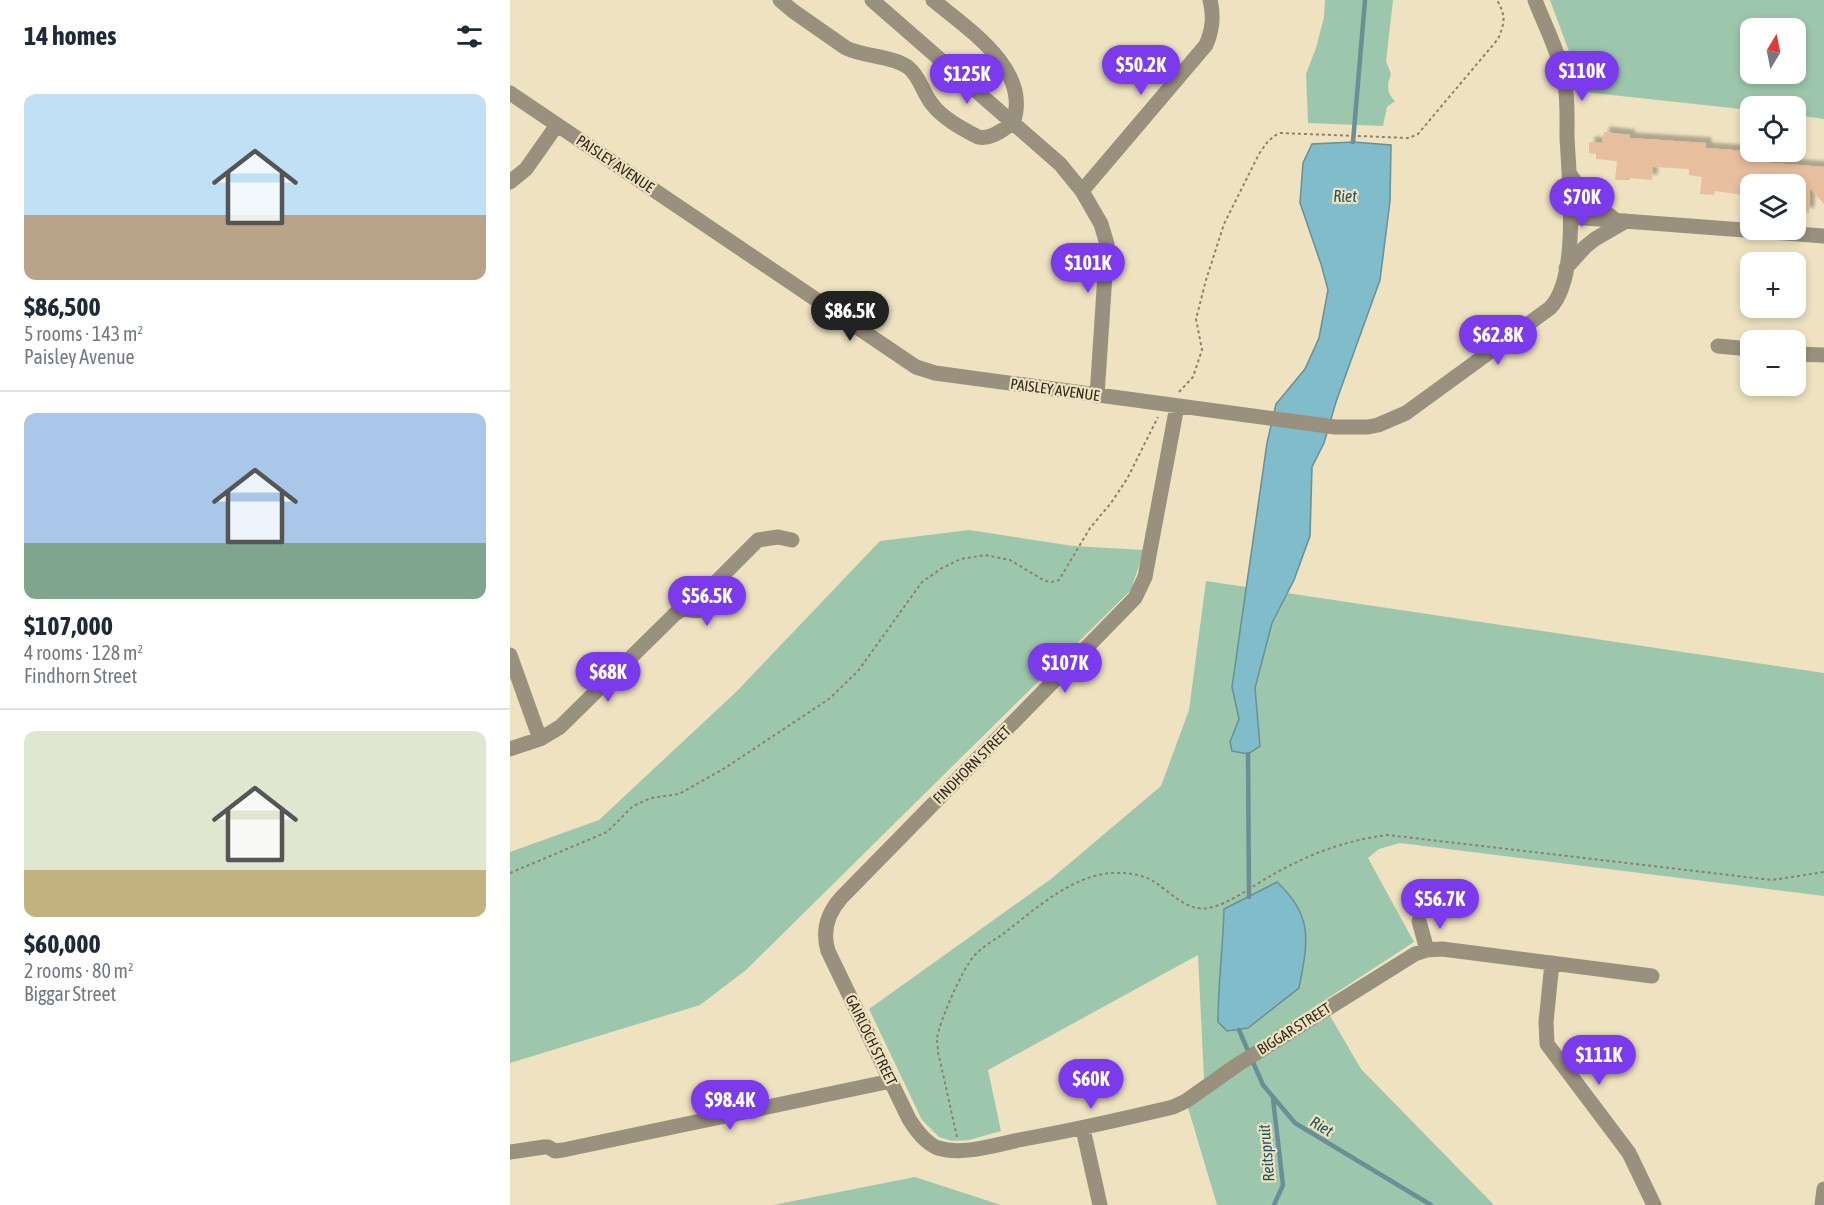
<!DOCTYPE html>
<html lang="en">
<head>
<meta charset="utf-8">
<style>
	:root { --surface:#fff; --page:#f6f6f7; --text:#1f2937; --muted:#747a83; --line:#e0e1e3; --accent:#7c3aed }
	body { margin:0; font-family:"Asap Condensed",sans-serif; background:var(--page); color:var(--text); height:100vh; display:flex; flex-direction:column; font-size:22px; white-space:nowrap }
	* { box-sizing:border-box; margin:0 }
	p { font-size:20px; color:var(--muted) }
	.icon { flex:none; width:33px; height:33px; fill:none; stroke:currentColor; stroke-width:2; stroke-linecap:round; stroke-linejoin:round }
	.map { position:relative; flex:1; overflow:hidden }
	.sheet { display:flex; flex-direction:column; background:var(--surface); width:510px }
	.sheet>* { flex:none }
	.needle { width:39px; rotate:10deg }
	.buttons { position:absolute; left:1230px; top:18px; display:grid; gap:12px }
	.buttons a { display:grid; place-items:center; width:66px; height:66px; border-radius:12px; background:var(--surface); box-shadow:0 3px 9px #0003; font-size:30px }
	.price { position:absolute; translate:-50% -51px; padding:0 14px; border-radius:21px; background:var(--accent); color:#fff; font-size:20px; line-height:39px; filter:drop-shadow(0 2px 3px #0008) }
	.price::after { content:''; position:absolute; left:50%; top:36px; width:18px; height:14px; margin-left:-9px; background:inherit; clip-path:polygon(0 0,100% 0,50% 100%) }
	.price.active { background:#222; color:#fff }
	ul { padding:0; list-style:none }
	li { display:grid; align-content:center; gap:12px; height:318px; padding:0 24px }
	li+li { border-top:2px solid var(--line) }
	li span { display:grid; place-items:center; height:186px; border-radius:12px; color:#555 }
	li>.icon { margin-inline-start:auto }
	span .icon { width:108px; height:108px; fill:#fffc; stroke-width:1 }
	li b { font-size:26px }
	h2 { display:flex; justify-content:space-between; align-items:center; height:72px; padding:0 24px; font-size:26px }
	main { display:flex; flex:1; min-height:0 }
	.map>svg:first-child { display:block }
	.green { fill:#9dc7ac; fill-rule:evenodd }
	.water { fill:#81bcca; stroke:#689096; stroke-width:1.5 }
	.lines { fill:none; stroke-linecap:round; stroke-linejoin:round }
	.stream { stroke:#689096; stroke-width:4.5 }
	.building { fill:#e7be9e; filter:url(#shadow) }
	.path { stroke:#8b826b; stroke-width:2; stroke-dasharray:3 3; stroke-linecap:butt }
	.minor { stroke:#9a907e; stroke-width:15 }
	.labels { text-anchor:middle; stroke-width:4.5; stroke-linejoin:round; paint-order:stroke }
	.street-label { font-size:15px; fill:#2e291c; stroke:#eee2c0 }
	.water-label { font-size:16px; font-style:italic; fill:#21545e; stroke:#eee2c0 }
</style>
</head>
<body>
<main>
<section class="sheet">
<h2>14 homes<svg class="icon" aria-label="filters" viewBox="0 0 24 24"><path d="M4 7h16M4 17h16"/><circle cx="9" cy="7" r="2"/><circle cx="15" cy="17" r="2"/></svg></h2>
<ul>
<li><span style="background:linear-gradient(#bfe0f5 65%,#b9a48a 0)"><svg class="icon" aria-label="home" viewBox="0 0 24 24"><path d="M3 11l9-7 9 7M6 9v11h12V9"/></svg></span><div><b>$86,500</b><p>5 rooms · 143 m²</p><p>Paisley Avenue</p></div></li>
<li><span style="background:linear-gradient(#a9c7e8 70%,#7fa58c 0)"><svg class="icon" aria-label="home" viewBox="0 0 24 24"><path d="M3 11l9-7 9 7M6 9v11h12V9"/></svg></span><div><b>$107,000</b><p>4 rooms · 128 m²</p><p>Findhorn Street</p></div></li>
<li><span style="background:linear-gradient(#dfe7d0 75%,#c2b280 0)"><svg class="icon" aria-label="home" viewBox="0 0 24 24"><path d="M3 11l9-7 9 7M6 9v11h12V9"/></svg></span><div><b>$60,000</b><p>2 rooms · 80 m²</p><p>Biggar Street</p></div></li>
</ul>
</section>
<div class="map">
<svg width="1314" height="1205" viewBox="0 0 1314 1205">
	<defs>
		<filter id="shadow"><feDropShadow dx="5.5" dy="-5.5" stdDeviation="1.5" flood-color="#0004"/></filter>
	</defs>
	<rect width="100%" height="100%" fill="#eee2c0"/>
	<path class="green" d="M815,0H883L876,61L881,74C877,85 876,92 885,101L877,107L873,126L798,123L796,74L806,48L814,17Z
		M1040,0H1314V119L1286,115V106H1240V110L1074,92ZM1240,28H1286V74H1240Z
		M459,530L563,546L634,550L621,590L236,970L190,1005L0,1063V852L89,820L226,692L370,541Z
		M696,581L1314,673V896L890,843L869,849L858,858L904,942L694,1079L688,955L478,1070L491,1131L459,1140L442,1141L429,1137L412,1120L359,1009L541,879L651,786L679,710Z
		M816,1009L851,1069L984,1205H707L676,1101Z
		M405,1177L491,1205H263Z"/>
	<path class="water" d="M843,142L881,145L880,201L870,280L826,402L814,443L802,467L800,536L784,580L762,623L745,688L750,746L738,754L722,751L720,742L729,719L722,687L757,443L766,404L795,369L809,338L818,290L811,264L790,203L793,163L802,144Z
		M767,882C804,916 798,942 789,988L738,1028L717,1031L708,1022C708,984 713,947 714,909Z"/>
	<g class="lines">
		<path class="stream" d="M843,142L855,0
			M738,754L739,897
			M729,1030L753,1085L785,1123L921,1205
			M763,1099L773,1185L764,1205"/>
	</g>
	<path class="building" d="M1094,132L1120,135L1119,138L1196,143V148L1250,152L1249,162L1314,167V204L1300,188L1299,213L1286,212V184H1240V196L1205,191L1204,195L1190,194L1192,177L1179,175V169L1143,167L1142,180L1120,178V180H1105L1107,161L1086,159V154L1079,153V142L1092,143Z"/>
	<g class="lines">
		<path class="path" d="M669,392L683,377L692,350L686,319L696,280L714,224L749,154C755,145 759,138 770,133L899,138L908,134L988,39C995,22 996,16 987,0
			M0,873L97,832L123,806L141,798L169,794L215,768L319,699L348,671L412,582L432,568L451,559L475,555L500,560L535,581L542,582L549,580L580,528L601,503L617,479L648,417
			M447,1137L428,1052C428,1048 427,1042 427,1038C430,1020 452,970 464,956C472,947 484,940 493,934C527,908 567,870 612,873C622,873 634,876 643,881C659,891 677,912 698,908C718,905 744,885 762,875C799,854 836,840 878,835L1262,880L1314,872"/>
		<path class="minor" d="M270,0L283,11L336,48C355,57 384,56 399,68C410,77 413,93 422,104C432,118 453,129 468,137C481,140 492,130 503,123C522,70 458,29 423,0
			M362,0L550,164L572,191L591,224L597,244L587,396
			M0,93L406,367L425,373L825,427H858L868,425L896,413L1040,308C1070,278 1059,179 1057,137C1057,118 1058,97 1054,78C1048,50 1035,26 1025,0
			M1059,173L1076,197L1104,219
			M0,182L16,169L47,125
			M572,191L696,45C703,29 704,16 700,0
			M1061,217L1314,236
			M1056,268L1075,247L1085,239L1116,221
			M1208,346L1240,349
			M1286,354L1314,355
			M667,406L635,577L625,598L331,898C317,914 312,931 318,951L399,1119C406,1130 415,1143 428,1148C455,1156 487,1144 514,1139C564,1130 613,1119 663,1107L676,1101L727,1065L905,954L917,950L932,949L1142,976
			M174,607C194,619 205,600 219,588L225,591
			M0,655L30,739
			M0,749L30,739L50,727L165,614L194,594L248,540L268,537L282,540
			M909,921L917,950
			M1042,963L1036,1022L1037,1044L1119,1153L1144,1205
			M573,1129L590,1205
			M0,1152L34,1147H38L45,1151L53,1150L381,1081
			M1312,1205L1314,1189"/>
	</g>
	<g class="labels">
		<g class="street-label">
			<text transform="translate(105 164) rotate(34)" y="5">PAISLEY AVENUE</text>
			<text transform="translate(545 390) rotate(8)" y="5">PAISLEY AVENUE</text>
			<text transform="translate(462 765) rotate(-45)" y="5">FINDHORN STREET</text>
			<text transform="translate(784 1029) rotate(-32)" y="5">BIGGAR STREET</text>
			<text transform="translate(361 1040) rotate(64)" y="5">GAIRLOCH STREET</text>
		</g>
		<g class="water-label">
			<text x="835" y="202">Riet</text>
			<text transform="translate(812 1126) rotate(31)" y="6">Riet</text>
			<text transform="translate(756 1153) rotate(-95)" y="6">Reitspruit</text>
		</g>
	</g>
</svg>
<div class="buttons">
<a><svg class="needle" viewBox="-14 -14 28 28"><path d="M0-13l5 13h-10z" fill="#e53935"/><path d="M0 13l5-13h-10z" fill="#747a83"/></svg></a>
<a><svg class="icon" aria-label="locate" viewBox="0 0 24 24"><circle cx="12" cy="12" r="6"/><path d="M12 2v4M12 18v4M2 12h4M18 12h4"/></svg></a>
<a><svg class="icon" aria-label="layers" viewBox="0 0 24 24"><path d="M12 4l9 5-9 5-9-5zM3 14l9 5 9-5"/></svg></a>
<a>+</a>
<a>−</a>
</div>
<b class="price" style="left:631px;top:96px">$50.2K</b>
<b class="price" style="left:1072px;top:102px">$110K</b>
<b class="price" style="left:457px;top:105px">$125K</b>
<b class="price" style="left:1072px;top:228px">$70K</b>
<b class="price" style="left:578px;top:294px">$101K</b>
<b class="price active" style="left:340px;top:342px">$86.5K</b>
<b class="price" style="left:988px;top:366px">$62.8K</b>
<b class="price" style="left:197px;top:627px">$56.5K</b>
<b class="price" style="left:555px;top:694px">$107K</b>
<b class="price" style="left:98px;top:703px">$68K</b>
<b class="price" style="left:930px;top:930px">$56.7K</b>
<b class="price" style="left:1089px;top:1086px">$111K</b>
<b class="price" style="left:581px;top:1110px">$60K</b>
<b class="price" style="left:220px;top:1131px">$98.4K</b>
</div>
</main>
</body>
</html>
